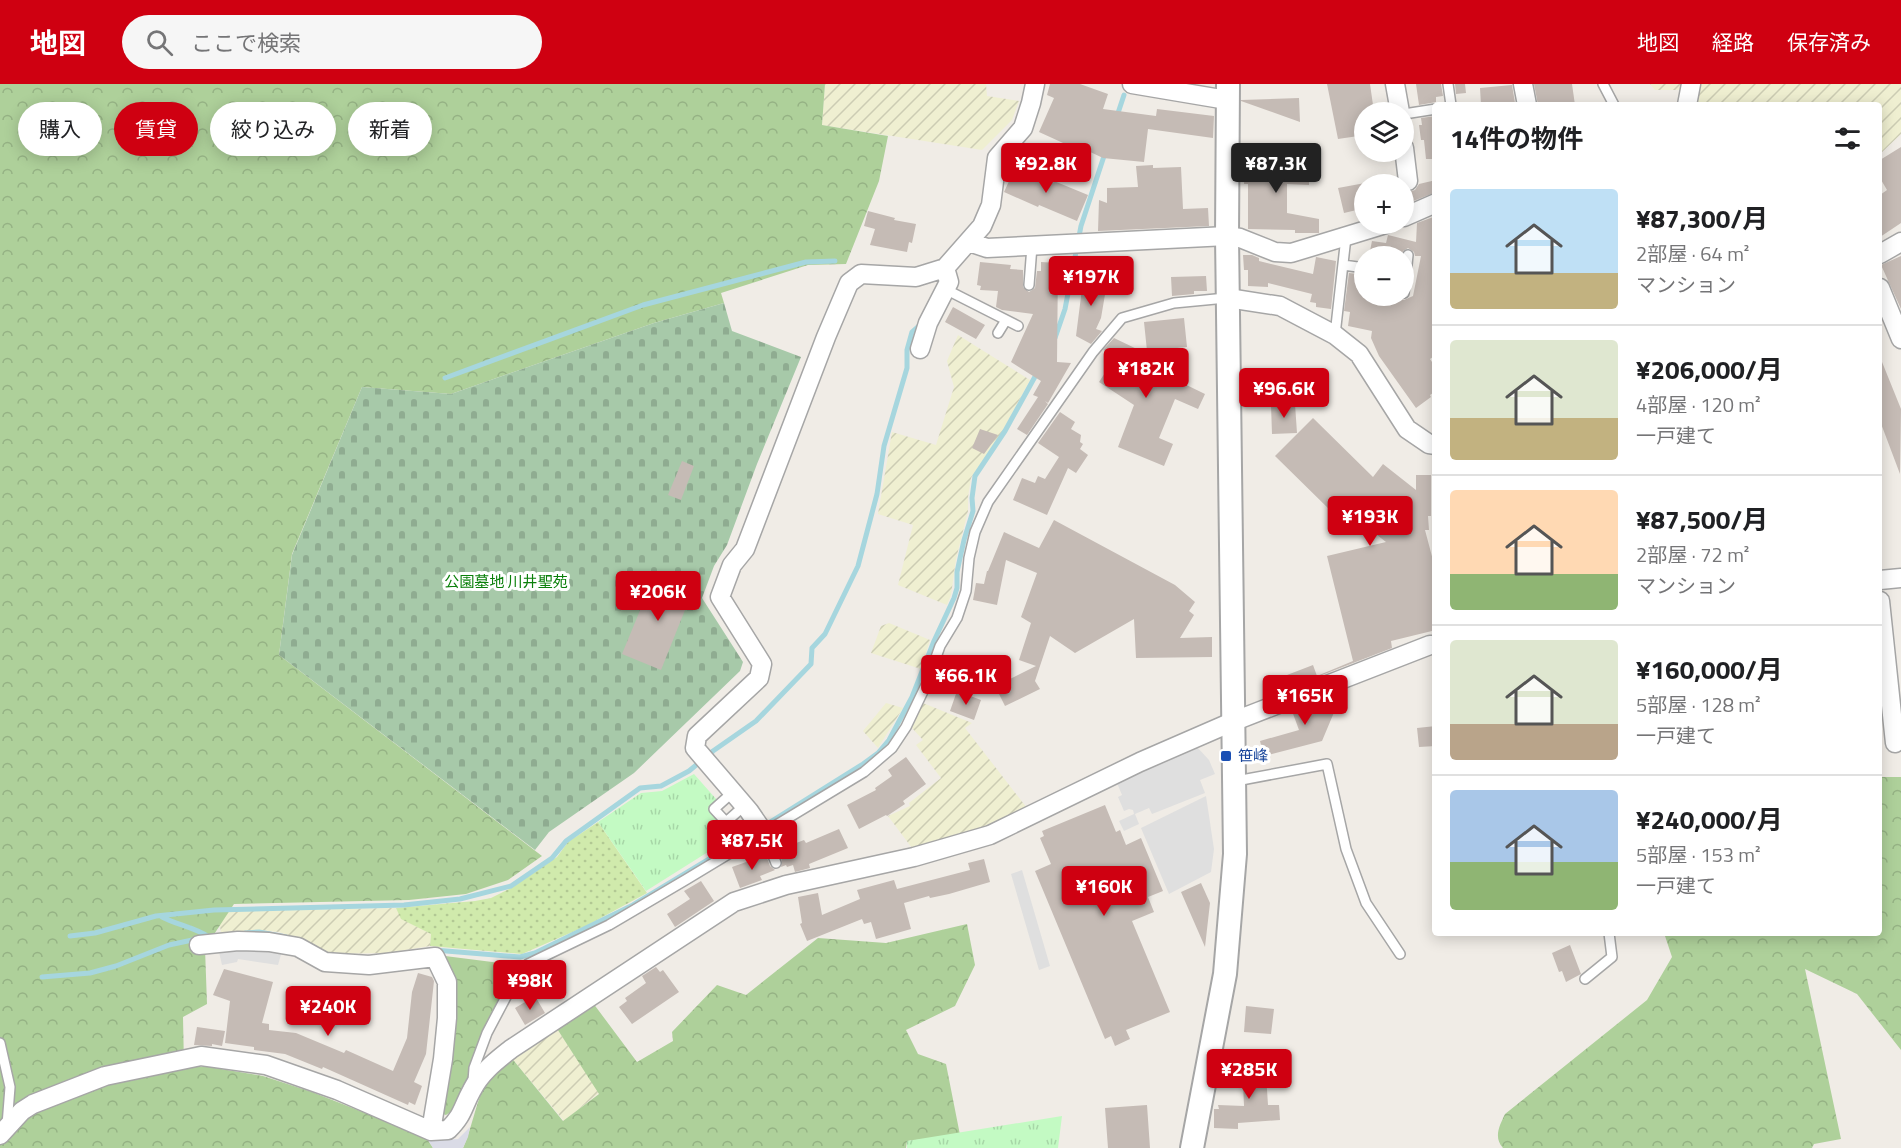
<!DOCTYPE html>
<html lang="ja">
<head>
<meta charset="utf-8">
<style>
	:root { --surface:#fff; --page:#f6f6f6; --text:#202124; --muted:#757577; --line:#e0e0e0; --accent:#cf0011 }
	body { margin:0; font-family:"Titillium Web","Noto Sans JP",sans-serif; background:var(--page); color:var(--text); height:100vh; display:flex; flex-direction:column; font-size:22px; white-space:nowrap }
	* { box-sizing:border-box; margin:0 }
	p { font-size:20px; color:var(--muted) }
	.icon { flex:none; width:33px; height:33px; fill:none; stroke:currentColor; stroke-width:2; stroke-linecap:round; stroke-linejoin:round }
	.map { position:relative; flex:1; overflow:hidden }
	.panel { position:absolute; left:1432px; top:18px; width:450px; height:834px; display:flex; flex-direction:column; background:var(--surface); border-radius:6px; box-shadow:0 3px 15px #0003 }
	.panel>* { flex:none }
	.top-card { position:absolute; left:18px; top:18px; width:570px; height:54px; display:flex; gap:12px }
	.buttons { position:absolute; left:1354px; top:18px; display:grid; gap:12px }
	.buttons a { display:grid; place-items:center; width:60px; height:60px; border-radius:50%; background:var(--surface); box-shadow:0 3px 15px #0003; font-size:30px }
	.price { position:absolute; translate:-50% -51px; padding:0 14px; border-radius:6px; background:var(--accent); color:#fff; font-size:20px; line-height:39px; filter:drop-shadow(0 2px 3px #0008) }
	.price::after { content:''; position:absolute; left:50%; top:36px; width:18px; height:14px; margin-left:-9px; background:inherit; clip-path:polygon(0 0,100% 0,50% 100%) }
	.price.active { background:#222; color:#fff }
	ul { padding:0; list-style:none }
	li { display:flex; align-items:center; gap:18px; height:150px; padding:0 18px }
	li+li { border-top:2px solid var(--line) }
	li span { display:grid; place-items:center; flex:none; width:168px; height:120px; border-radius:6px; color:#555 }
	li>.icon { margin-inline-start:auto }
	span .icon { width:72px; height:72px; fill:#fffc; stroke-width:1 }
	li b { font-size:26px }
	h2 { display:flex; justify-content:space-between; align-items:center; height:72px; padding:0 18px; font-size:26px }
	.chip { padding:0 21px; border-radius:27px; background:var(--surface); box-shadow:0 3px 15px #0003; font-size:21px; line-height:54px }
	.chip.active { background:var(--accent); color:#fff }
	header { display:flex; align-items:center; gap:36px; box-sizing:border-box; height:84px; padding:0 30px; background:var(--accent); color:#fff }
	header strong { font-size:28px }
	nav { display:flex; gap:33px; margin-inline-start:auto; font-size:21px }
	.search { width:420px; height:54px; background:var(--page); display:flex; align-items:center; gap:15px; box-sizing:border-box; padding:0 21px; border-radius:33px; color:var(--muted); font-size:22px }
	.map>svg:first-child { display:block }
	.farmland { fill:url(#farmland-furrows) }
	.grass { fill:url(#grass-dots) }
	.forest { fill:url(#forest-crowns) }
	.cemetery { fill:url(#cemetery-stones) }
	.park { fill:url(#park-tufts) }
	.parking { fill:#dfdfdf }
	.plaza { fill:#dadbe6 }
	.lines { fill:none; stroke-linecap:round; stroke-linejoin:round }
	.stream { stroke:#a6d6de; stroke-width:5 }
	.building { fill:#c5bbb5 }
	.service-casing { stroke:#a6a6a6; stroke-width:12 }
	.minor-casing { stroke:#a6a6a6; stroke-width:21 }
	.tertiary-casing { stroke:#a6a6a6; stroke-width:26 }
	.service { stroke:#fff; stroke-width:9 }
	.minor { stroke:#fff; stroke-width:18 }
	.tertiary { stroke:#fff; stroke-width:22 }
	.transit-dot { fill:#1a4fb4; stroke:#fff; stroke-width:2 }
	.labels { text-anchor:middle; stroke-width:6; stroke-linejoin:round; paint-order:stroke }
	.park-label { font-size:15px; fill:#0b800b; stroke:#fff }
	.transit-label { font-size:15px; fill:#164399; stroke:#fff; text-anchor:start }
</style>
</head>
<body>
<header>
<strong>地図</strong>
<div class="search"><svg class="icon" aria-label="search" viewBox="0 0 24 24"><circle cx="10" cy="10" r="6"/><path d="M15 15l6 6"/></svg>ここで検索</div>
<nav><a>地図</a><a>経路</a><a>保存済み</a></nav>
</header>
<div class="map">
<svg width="1901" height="1064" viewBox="0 0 1901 1064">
	<defs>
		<pattern id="farmland-furrows" width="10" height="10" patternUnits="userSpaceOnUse" patternTransform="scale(1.5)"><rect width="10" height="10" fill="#efefd1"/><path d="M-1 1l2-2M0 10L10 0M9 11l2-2" fill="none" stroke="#ccccb3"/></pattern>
		<pattern id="grass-dots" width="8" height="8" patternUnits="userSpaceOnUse" patternTransform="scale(1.5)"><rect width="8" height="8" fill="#d0eaac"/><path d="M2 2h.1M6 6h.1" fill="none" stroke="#b2c894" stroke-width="1.8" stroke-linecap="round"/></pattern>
		<pattern id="forest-crowns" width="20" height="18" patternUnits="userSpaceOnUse" patternTransform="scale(1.5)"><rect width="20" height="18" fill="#aed09a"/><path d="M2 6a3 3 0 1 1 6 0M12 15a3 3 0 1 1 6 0" fill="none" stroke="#95b284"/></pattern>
		<pattern id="cemetery-stones" width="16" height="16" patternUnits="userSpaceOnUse" patternTransform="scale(1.5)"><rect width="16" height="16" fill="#a7c9a9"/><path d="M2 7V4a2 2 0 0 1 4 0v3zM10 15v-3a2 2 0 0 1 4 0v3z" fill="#8fac91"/></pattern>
		<pattern id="park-tufts" width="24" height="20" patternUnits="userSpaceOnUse" patternTransform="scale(1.5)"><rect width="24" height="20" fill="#c3fac3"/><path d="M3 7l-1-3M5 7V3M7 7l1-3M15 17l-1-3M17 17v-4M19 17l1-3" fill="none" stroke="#a7d6a7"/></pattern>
	</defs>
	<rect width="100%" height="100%" fill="#f0ece6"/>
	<path class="farmland" d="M825,0H986L987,12L1019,17L1012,36L982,66L822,41Z
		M1650,0H1683L1681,6H1655Z
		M1697,0H1901V50L1880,70V21H1692Z
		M958,251L1030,296L1003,346L971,394L968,413V427L956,475L951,511L947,521L898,501L913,441L878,430L892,348L936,361L954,303L947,277Z
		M889,539L930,556L921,585L871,569L881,542Z
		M886,619L903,624L878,664L863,647Z
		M923,619L972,639L965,644L1027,724L989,744L915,768L888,732L910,722L909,719L941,694L916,661L923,656L912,644Z
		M396,824L402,835L431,850L430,862L387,869L328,870L311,859L279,848L259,846L221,849L218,828L281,826Z
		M554,940L599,1009L564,1037L510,972Z"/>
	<path class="grass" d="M598,738L647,809L584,843L522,870L430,862L431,850L401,835L396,824L475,817L491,814L511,804L557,773L568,758Z"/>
	<path class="forest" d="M0,0H825L822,41L888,52L879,97L846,180L808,181L721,209L724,219L654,239L451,310L362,303L292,470L279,571L542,772L508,796L466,810L409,816L234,820L205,864L207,920L183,933L184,982L209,983L263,992L312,1008L426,1053L433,1064H0Z
		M1880,693H1901V966L1857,910L1805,885L1841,1055L1814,1060L1812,1064H1503C1493,1053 1500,1041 1505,1030L1647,916L1672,873L1664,849H1880Z
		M967,840L975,881L955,922L906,946L918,970L946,980L960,1051L907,1057L906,1064H463C475,1038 476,1007 496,985C500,980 506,976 510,972L563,1037L599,1010L554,940L590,915L637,978L673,957L672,948L717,901L746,911L818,854L886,859Z
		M445,872L517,881C505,905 491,928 481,952C471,975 469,1018 446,1031L443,1030L450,893Z"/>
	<path class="cemetery" d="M724,219L732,247L801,273L757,380L727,461L714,482L702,514L743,578L740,587L634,689L549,748L535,766L279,571L292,471L362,303L451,310L654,239Z"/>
	<path class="park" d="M694,690L717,716L708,725L725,745L736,736L741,743L739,752L735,751L646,807L598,738L641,709L662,707Z
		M1062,1032L1058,1064H907V1057Z"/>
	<path class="parking" d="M1197,663L1209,676L1215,690L1200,696L1205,709L1152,730L1149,724L1135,730L1139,740L1124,747L1119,737L1134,730L1133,726L1129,725L1124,727L1118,713L1122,711L1117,699Z
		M1206,712L1214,765L1211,788L1169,810L1141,744Z
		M1022,786L1050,882L1039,886L1011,790Z
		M251,862L282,867L278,881L238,875L237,878L222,881L219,868Z"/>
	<path class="plaza" d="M470,1043L468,1053L463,1064H433L426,1053L441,1056L458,1055Z"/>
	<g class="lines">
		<path class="stream" d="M1117,32L1124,11
			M1055,254L1065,225L1081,142L1105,69
			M445,294L643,221L806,178L835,177
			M162,833C177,841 194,843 209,853
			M245,849L259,848L286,853
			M70,852L95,849L156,832L214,826L404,821L460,815L511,802L552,774L566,757L640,704L661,702L689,687L713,667L756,637L811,580L812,564L825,550L858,482L877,410L884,362L907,284V266L912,248L921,240
			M434,866L520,873L535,869L633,821L759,745L863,680L878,669L889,656L912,613L934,557L954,514L957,504V488L964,456L973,427L972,414L975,392L1005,347L1037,289
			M42,893L90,889L116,882L169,861L197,855"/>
	</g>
	<path class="building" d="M1050,0H1080L1108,10L1103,25L1156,32L1157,25L1214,32L1213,54L1148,45L1144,78L1103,74L1086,66L1085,69L1039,48L1054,14L1047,11Z
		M1327,0H1370L1374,28H1365V51L1338,55Z
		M1416,0H1441L1443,12L1436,13V18L1419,21Z
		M1455,0H1465L1466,9L1456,10Z
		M1534,0H1572L1575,21H1538Z
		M1512,1L1515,19L1481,21L1480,4Z
		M1299,14L1300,38L1241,17V16Z
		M1436,32V75H1426L1424,56H1421L1419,41H1422L1421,34Z
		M1901,63V139L1880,153V111L1887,106L1880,94V76Z
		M1245,74H1309V101L1287,100V129L1319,135V149H1295V146L1248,145V100H1244Z
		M1153,81V84L1181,83L1183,125L1208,124L1209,142L1098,147L1099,116L1107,119V104L1138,103L1136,82Z
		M1016,82L1053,99L1054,97L1088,111L1077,137L1039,121L1038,123L1004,108Z
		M1436,96V108L1411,118L1409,108L1415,106L1419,100Z
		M1365,99V124L1344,129L1338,104Z
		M868,127L895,134L894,136L916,140L912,159L909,158L907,168L870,161L875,145L864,142Z
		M1436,132V231L1432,264L1436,271L1430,275L1436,284V307L1430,311L1431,313L1416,324L1379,272L1371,254L1372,247L1348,242L1350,228L1344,227L1349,189L1365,191V212H1398L1404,216L1413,212L1421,172H1415L1414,168L1408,164L1403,167L1401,172H1369L1372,157L1386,159L1388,151L1416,158L1417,139Z
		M1243,171H1252L1259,174V177L1313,190L1316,173L1336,177L1331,225L1316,223V219L1310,218L1312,210L1268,199V203L1248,202V186H1244Z
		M1901,172V225L1881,181Z
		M980,178L1011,181L1010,185L1023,186V203L1029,208L1035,204L1037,187H1041V178L1058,179L1057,278L1071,279L1048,319L1045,317L1048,320L1027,351L1017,345L1038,313L1033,311L1041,297L1011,278L1033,230L1002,226L996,223L998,207L980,206L981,202L977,201Z
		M1084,189L1108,193L1101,234L1096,245L1102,247L1091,260L1076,252Z
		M1206,192L1207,207H1194V210L1172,212L1171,193Z
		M953,223L985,241L976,255L945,238Z
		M1184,234L1187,263L1147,267L1144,238Z
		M1114,254L1141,267L1136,268L1172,284L1168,292L1205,310L1198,325L1175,315L1159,354L1173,360L1164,382L1118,363L1134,321L1099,298L1114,275L1107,271L1109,269L1103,266Z
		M1880,273L1901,325L1900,390L1880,337Z
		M1295,320L1297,349L1272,350L1271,321Z
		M1060,328L1075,338L1071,345L1081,351L1080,358L1083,360L1080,365L1088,371L1076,389L1068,384L1047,431L1013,416L1022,394L1035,399L1038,392L1045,395L1059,373L1038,359Z
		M1313,334L1373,393L1383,380L1416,406V391H1431V432H1428L1429,446H1425L1434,480L1436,546L1391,557L1392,564L1278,608L1274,596L1313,581L1317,592L1353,577L1327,472L1386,458L1338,420L1331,427L1275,372Z
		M980,345L998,351L984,370L972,364Z
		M682,377L694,382L681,416L668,411Z
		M1054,436L1175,501L1195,518L1189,527L1194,531L1180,554L1212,553V573L1136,574L1134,535L1075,569L1050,552L1035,597L1040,605L1005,622L997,606L1004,603L1002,599L1036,582L1019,576L1031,539L1021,533L1037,489L1006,476L997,521L973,516L976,499L984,500L987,487H988L1004,448L1039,464Z
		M655,490L693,506L661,586L622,570Z
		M957,607L981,616L974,636L950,627Z
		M1343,607L1322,657L1264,672L1260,657L1299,646L1292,627Z
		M1436,642V662L1419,663L1417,644Z
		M906,673L926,700L903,717L905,720L887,732L886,731L859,745L847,721L876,706L875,704L892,692L888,686Z
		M1105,721L1116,748L1120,746L1126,761L1141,754L1163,807L1148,813L1154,828L1132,837L1170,928L1126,946L1130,955L1115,962L1111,952L1105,955L1035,787L1051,780L1040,754L1044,752L1042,747Z
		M839,745L848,764L809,780L810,784L795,788L793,781L787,783L786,781L781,783L782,777L778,766L804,756L806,759Z
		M766,771L770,782L775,786L760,792L762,796L740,804L732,783Z
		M984,775L990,798L949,810L930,814L929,812L904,819L911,845L876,855L871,838L864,840L862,835L807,857L800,840L802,839L798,813L818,809L822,831L860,815L857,806L894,796L897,805L970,786L968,779Z
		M701,797L714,817L675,843L667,830L690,815L684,807Z
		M1201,799L1210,819L1205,863L1181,808Z
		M1570,861L1581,890L1566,898L1562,887L1559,888L1552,869Z
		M656,883L660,888L663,886L679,908L632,940L619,923L627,917L625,914L646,899L642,892Z
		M224,885L273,898L262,939L269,940V946L296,949L344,969L346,966L393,987L407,954L412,908L418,889L432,893L434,897L426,970L414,998L422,1002L415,1021L409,1018L408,1021L323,983L322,985L285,970L254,966V963L225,959L230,917L213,911Z
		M535,912L545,929L525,941L515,924Z
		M1246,922L1274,925L1271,950L1244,948Z
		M197,943L225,947L222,962L212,960V962L194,961Z
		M1265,975L1268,1021H1279L1280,1036L1238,1039V1045L1214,1044V1025H1219L1218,1021L1244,1022L1242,976Z
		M1147,1021L1150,1064H1108L1105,1024Z"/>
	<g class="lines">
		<defs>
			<path id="service" d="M1448,0L1451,21
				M1603,0L1614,21
				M1404,30L1436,25
				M1343,181L1365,184
				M1029,201L1032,162
				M945,205L1018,242
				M1404,209L1408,171
				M998,249L1006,236
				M1335,251L1346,153
				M1236,697L1327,680L1346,765L1366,819L1400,870
				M733,708L714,725L726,738L744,722
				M764,749L776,779
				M1585,895L1612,873L1609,849
				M0,959L10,1003L7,1041
				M473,997L474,984L487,949L517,892L528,880L609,841L687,795L864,688L892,664L906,643L927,599L940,562L957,534L966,507L969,474L975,448L988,418L1093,268L1122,234L1174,219L1226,214"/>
			<path id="minor" d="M1132,0L1227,16
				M1395,0L1400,28
				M1523,0L1527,21
				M1687,21L1691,0
				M1404,64L1408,97
				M1404,133L1436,119
				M969,158L987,164L1227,152L1240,154L1275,168L1291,169L1386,140
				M1880,170L1901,158
				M1880,204L1901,255
				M1228,214L1280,222L1335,251L1359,270L1407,345L1429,360L1436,361
				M920,265L928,239L949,198L945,184
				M1880,496L1901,494
				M1880,517L1895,659
				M764,749L749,727L695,664L697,652L759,594L762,580L720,513L732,481L745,465L826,253L849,199L861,190L916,193L945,184L982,142L991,121L997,74L1023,44L1031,19L1035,0
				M199,861L238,857L269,858L298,863L325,878L369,881L435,873L447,898V934L443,975L431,1047
				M0,1051L22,1027L33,1020L105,992L201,972L266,981L337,1006L431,1047L448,1046C464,1030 462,1024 472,1006C481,988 496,977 511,965L734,818L786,801L914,773L990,751L1140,678L1232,638L1430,561H1436"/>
			<path id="tertiary" d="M1192,1064L1225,890L1235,770L1227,152L1228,0"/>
		</defs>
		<use href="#service" class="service-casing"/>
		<use href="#minor" class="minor-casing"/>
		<use href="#tertiary" class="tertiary-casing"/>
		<use href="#service" class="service"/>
		<use href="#minor" class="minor"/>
		<use href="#tertiary" class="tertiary"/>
	</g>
	<rect class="transit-dot" x="1220" y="666" width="12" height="12" rx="3"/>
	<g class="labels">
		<g class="park-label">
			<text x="506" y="503">公園墓地 川井聖苑</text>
		</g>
		<g class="transit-label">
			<text x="1238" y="677">笹峰</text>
		</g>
	</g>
</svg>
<div class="buttons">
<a><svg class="icon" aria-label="layers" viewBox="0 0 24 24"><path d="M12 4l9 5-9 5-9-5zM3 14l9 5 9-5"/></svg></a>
<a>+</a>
<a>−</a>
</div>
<b class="price" style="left:1046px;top:110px">¥92.8K</b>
<b class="price active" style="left:1276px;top:110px">¥87.3K</b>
<b class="price" style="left:1091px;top:223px">¥197K</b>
<b class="price" style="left:1146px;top:315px">¥182K</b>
<b class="price" style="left:1284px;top:335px">¥96.6K</b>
<b class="price" style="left:1370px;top:463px">¥193K</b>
<b class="price" style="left:658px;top:538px">¥206K</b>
<b class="price" style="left:966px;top:622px">¥66.1K</b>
<b class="price" style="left:1305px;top:642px">¥165K</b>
<b class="price" style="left:752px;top:787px">¥87.5K</b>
<b class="price" style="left:1104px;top:833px">¥160K</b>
<b class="price" style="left:530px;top:927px">¥98K</b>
<b class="price" style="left:328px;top:953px">¥240K</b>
<b class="price" style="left:1249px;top:1016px">¥285K</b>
<div class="top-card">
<a class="chip">購入</a>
<a class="chip active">賃貸</a>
<a class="chip">絞り込み</a>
<a class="chip">新着</a>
</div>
<section class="panel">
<h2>14件の物件<svg class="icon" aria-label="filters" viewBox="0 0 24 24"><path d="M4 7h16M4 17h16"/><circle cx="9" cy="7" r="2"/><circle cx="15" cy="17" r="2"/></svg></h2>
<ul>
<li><span style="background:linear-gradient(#bfe0f5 70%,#c2b280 0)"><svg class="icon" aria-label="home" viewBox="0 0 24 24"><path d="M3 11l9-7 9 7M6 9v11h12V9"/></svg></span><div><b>¥87,300/月</b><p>2部屋 · 64 m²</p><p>マンション</p></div></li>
<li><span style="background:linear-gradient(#dfe7d0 65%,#c2b280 0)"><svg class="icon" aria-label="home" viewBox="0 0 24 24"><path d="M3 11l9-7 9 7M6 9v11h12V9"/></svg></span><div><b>¥206,000/月</b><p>4部屋 · 120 m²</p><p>一戸建て</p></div></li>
<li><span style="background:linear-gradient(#ffd9b3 70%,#8fb573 0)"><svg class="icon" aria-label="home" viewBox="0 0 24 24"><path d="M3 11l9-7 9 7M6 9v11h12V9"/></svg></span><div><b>¥87,500/月</b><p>2部屋 · 72 m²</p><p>マンション</p></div></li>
<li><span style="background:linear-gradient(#dfe7d0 70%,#b9a48a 0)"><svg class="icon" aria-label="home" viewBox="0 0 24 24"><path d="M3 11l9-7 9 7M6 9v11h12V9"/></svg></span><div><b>¥160,000/月</b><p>5部屋 · 128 m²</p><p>一戸建て</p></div></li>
<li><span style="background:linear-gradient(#a9c7e8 60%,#8fb573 0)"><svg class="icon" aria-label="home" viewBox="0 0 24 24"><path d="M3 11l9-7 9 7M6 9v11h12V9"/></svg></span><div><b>¥240,000/月</b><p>5部屋 · 153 m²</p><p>一戸建て</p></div></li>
</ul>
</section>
</div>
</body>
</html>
